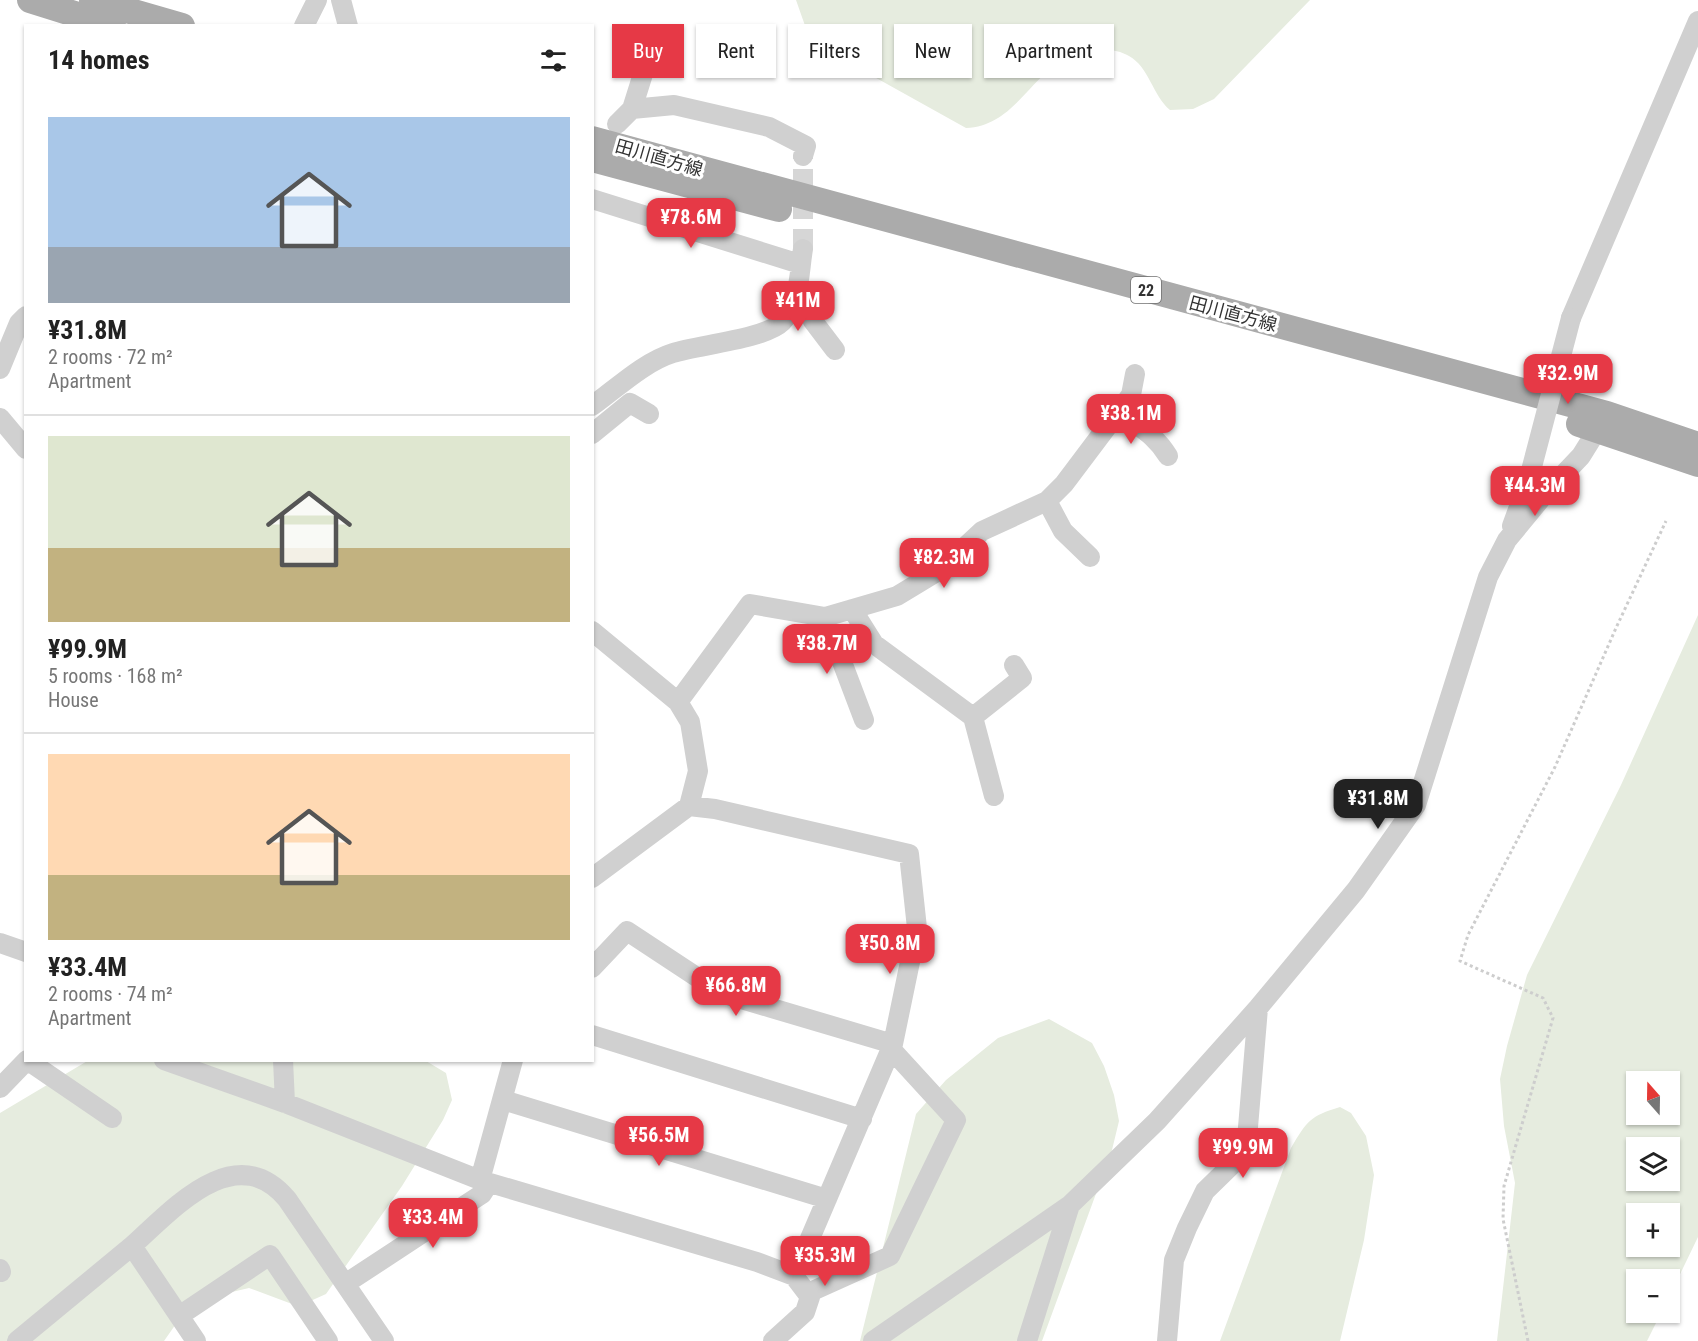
<!DOCTYPE html>
<html lang="en">
<head>
<meta charset="utf-8">
<style>
	:root { --surface:#fff; --page:#f6f6f6; --text:#222; --muted:#767676; --line:#e0e0e0; --accent:#e63946 }
	body { margin:0; font-family:"Roboto Condensed","Noto Sans JP",sans-serif; background:var(--page); color:var(--text); height:100vh; display:flex; flex-direction:column; font-size:22px; white-space:nowrap }
	* { box-sizing:border-box; margin:0 }
	p { font-size:20px; color:var(--muted) }
	.icon { flex:none; width:33px; height:33px; fill:none; stroke:currentColor; stroke-width:2; stroke-linecap:round; stroke-linejoin:round }
	.map { position:relative; flex:1; overflow:hidden }
	.drawer { position:absolute; left:24px; top:24px; width:570px; height:1038px; display:flex; flex-direction:column; background:var(--surface); border-radius:0px; box-shadow:0 2px 4px #0004 }
	.drawer>* { flex:none }
	.hud { position:absolute; left:612px; top:24px; width:570px; height:54px; display:flex; gap:12px }
	.needle { width:39px; rotate:340deg }
	.fabs { position:absolute; left:1626px; top:1071px; display:grid; gap:12px }
	.fabs a { display:grid; place-items:center; width:54px; height:54px; border-radius:0px; background:var(--surface); box-shadow:0 2px 4px #0004; font-size:30px }
	.price { position:absolute; translate:-50% -51px; padding:0 14px; border-radius:12px; background:var(--accent); color:#fff; font-size:20px; line-height:39px; filter:drop-shadow(0 2px 3px #0008) }
	.price::after { content:''; position:absolute; left:50%; top:36px; width:18px; height:14px; margin-left:-9px; background:inherit; clip-path:polygon(0 0,100% 0,50% 100%) }
	.price.current { background:#222; color:#fff }
	ul { padding:0; list-style:none }
	li { display:grid; align-content:center; gap:12px; height:318px; padding:0 24px }
	li+li { border-top:2px solid var(--line) }
	li span { display:grid; place-items:center; height:186px; border-radius:0px; color:#555 }
	li>.icon { margin-inline-start:auto }
	span .icon { width:108px; height:108px; fill:#fffc; stroke-width:1 }
	li b { font-size:26px }
	h2 { display:flex; justify-content:space-between; align-items:center; height:72px; padding:0 24px; font-size:26px }
	.chip { padding:0 21px; border-radius:0px; background:var(--surface); box-shadow:0 2px 4px #0004; font-size:21px; line-height:54px }
	.chip.current { background:var(--accent); color:#fff }
	.map>svg:first-child { display:block }
	.green { fill:#e6ecdf; fill-rule:evenodd }
	.lines { fill:none; stroke-linecap:round; stroke-linejoin:round }
	.minor-tunnel { stroke:#d6d6d6; stroke-width:20; stroke-dasharray:20 10; stroke-linecap:butt }
	.path { stroke:#cdcdcd; stroke-width:3; stroke-dasharray:3 3; stroke-linecap:butt }
	.minor { stroke:#d0d0d0; stroke-width:20 }
	.major { stroke:#ababab; stroke-width:26 }
	.minor-bridge { stroke:#d0d0d0; stroke-width:20 }
	.labels { text-anchor:middle; stroke-width:6; stroke-linejoin:round; paint-order:stroke }
	.shield { fill:#fff; stroke:#707070; stroke-width:1.5 }
	.shield-label { font-size:16px; font-weight:bold; fill:#333 }
	.street-label { font-size:18px; fill:#333; stroke:#fff }
</style>
</head>
<body>
<div class="map">
<svg width="1698" height="1341" viewBox="0 0 1698 1341">
	<rect width="100%" height="100%" fill="#fff"/>
	<path class="green" d="M796,0H1310L1214,99L1193,109L1170,110C1153,96 1149,67 1129,56C1107,43 1074,52 1054,66C1024,89 1008,126 966,128L817,45L809,37Z
		M1698,615V1237L1670,1295V1280H1636V1312L1661,1313L1647,1341H1497L1515,1183L1504,1126L1500,1079L1507,1046L1527,975L1621,785ZM1636,1082H1670V1114H1636ZM1636,1148H1670V1180H1636ZM1636,1214H1670V1246H1636Z
		M1049,1019L1092,1043L1104,1066L1114,1095L1119,1121L1112,1150L1042,1341H860L916,1114L946,1080L998,1038Z
		M89,1060L426,1061L446,1073L452,1100L443,1120L402,1186L326,1294L306,1303L292,1304L249,1288L219,1295L185,1311L164,1341H0V1113Z
		M1340,1107L1351,1113L1366,1136L1374,1175L1364,1240L1340,1341H1220L1291,1148C1307,1121 1310,1116 1340,1107Z"/>
	<g class="lines">
		<path class="minor-tunnel" d="M803,249V156"/>
		<path class="path" d="M1528,1341L1503,1219L1504,1186L1553,1018L1543,998L1460,961L1468,935L1555,767L1616,628L1666,521"/>
		<path class="minor" d="M341,0L348,26
			M304,26L317,0
			M632,109L643,74L637,47
			M617,124L632,109L674,105L769,127L806,146L803,156
			M592,199L800,264
			M797,291L813,321L835,350
			M1571,318L1698,21
			M0,369L19,323L26,316
			M592,406C617,388 644,362 673,353C698,345 765,339 782,322C800,304 799,272 803,249
			M1118,411C1139,428 1154,433 1168,456
			M0,418L26,449
			M592,434L630,403L649,414
			M1047,501L1063,531L1090,557
			M1512,526L1528,482
			M852,609L874,644L973,717L1022,678L1014,665
			M825,617L864,720
			M592,631L678,702L690,722L698,771L689,806L592,878
			M678,702L750,604L825,617L897,596L940,570L982,531L1047,501L1064,484L1131,395L1135,374
			M973,717L994,796
			M689,806L715,809L909,854L917,928L893,1044L794,1276
			M0,943L26,952
			M592,968L627,931L721,993L893,1044
			M592,1035L862,1119
			M164,1060L285,1103L480,1180L757,1262L794,1276L810,1297L805,1312L773,1341
			M283,1060L285,1103
			M0,1088L27,1060L112,1118
			M503,1100L827,1199
			M480,1180L513,1060
			M0,1269L1,1272
			M345,1284L482,1194L489,1183
			M808,1293L890,1256L956,1120L891,1049
			M179,1316L270,1255L328,1341
			M17,1341L132,1246
			M196,1341L132,1246C173,1209 235,1138 287,1199L384,1341
			M873,1341L1070,1205L1157,1121L1258,1008L1356,890L1416,805L1488,577L1507,540L1544,495L1581,456L1604,419
			M1027,1341L1070,1205
			M1167,1341L1174,1260L1187,1228L1205,1191L1246,1151L1258,1008"/>
		<path class="major" d="M30,0L113,26
			M92,0L182,26
			M592,139L1607,414L1698,445
			M592,159L779,209
			M1579,424L1698,464"/>
		<path class="minor-bridge" d="M1528,482L1571,318"/>
	</g>
	<g class="labels">
		<rect class="shield" x="1131" y="277" width="30" height="26" rx="4.5"/>
		<g class="shield-label">
			<text x="1146" y="296">22</text>
		</g>
		<g class="street-label">
			<text transform="translate(659 158) rotate(16)" y="6">田川直方線</text>
			<text transform="translate(1233 314) rotate(15)" y="6">田川直方線</text>
		</g>
	</g>
</svg>
<div class="fabs">
<a><svg class="needle" viewBox="-14 -14 28 28"><path d="M0-13l5 13h-10z" fill="#e53935"/><path d="M0 13l5-13h-10z" fill="#767676"/></svg></a>
<a><svg class="icon" aria-label="layers" viewBox="0 0 24 24"><path d="M12 4l9 5-9 5-9-5zM3 14l9 5 9-5"/></svg></a>
<a>+</a>
<a>−</a>
</div>
<b class="price" style="left:691px;top:249px">¥78.6M</b>
<b class="price" style="left:798px;top:332px">¥41M</b>
<b class="price" style="left:1568px;top:405px">¥32.9M</b>
<b class="price" style="left:1131px;top:445px">¥38.1M</b>
<b class="price" style="left:1535px;top:517px">¥44.3M</b>
<b class="price" style="left:944px;top:589px">¥82.3M</b>
<b class="price" style="left:827px;top:675px">¥38.7M</b>
<b class="price current" style="left:1378px;top:830px">¥31.8M</b>
<b class="price" style="left:890px;top:975px">¥50.8M</b>
<b class="price" style="left:736px;top:1017px">¥66.8M</b>
<b class="price" style="left:659px;top:1167px">¥56.5M</b>
<b class="price" style="left:1243px;top:1179px">¥99.9M</b>
<b class="price" style="left:433px;top:1249px">¥33.4M</b>
<b class="price" style="left:825px;top:1287px">¥35.3M</b>
<div class="hud">
<a class="chip current">Buy</a>
<a class="chip">Rent</a>
<a class="chip">Filters</a>
<a class="chip">New</a>
<a class="chip">Apartment</a>
</div>
<section class="drawer">
<h2>14 homes<svg class="icon" aria-label="filters" viewBox="0 0 24 24"><path d="M4 7h16M4 17h16"/><circle cx="9" cy="7" r="2"/><circle cx="15" cy="17" r="2"/></svg></h2>
<ul>
<li><span style="background:linear-gradient(#a9c7e8 70%,#9aa5b1 0)"><svg class="icon" aria-label="home" viewBox="0 0 24 24"><path d="M3 11l9-7 9 7M6 9v11h12V9"/></svg></span><div><b>¥31.8M</b><p>2 rooms · 72 m²</p><p>Apartment</p></div></li>
<li><span style="background:linear-gradient(#dfe7d0 60%,#c2b280 0)"><svg class="icon" aria-label="home" viewBox="0 0 24 24"><path d="M3 11l9-7 9 7M6 9v11h12V9"/></svg></span><div><b>¥99.9M</b><p>5 rooms · 168 m²</p><p>House</p></div></li>
<li><span style="background:linear-gradient(#ffd9b3 65%,#c2b280 0)"><svg class="icon" aria-label="home" viewBox="0 0 24 24"><path d="M3 11l9-7 9 7M6 9v11h12V9"/></svg></span><div><b>¥33.4M</b><p>2 rooms · 74 m²</p><p>Apartment</p></div></li>
</ul>
</section>
</div>
</body>
</html>
